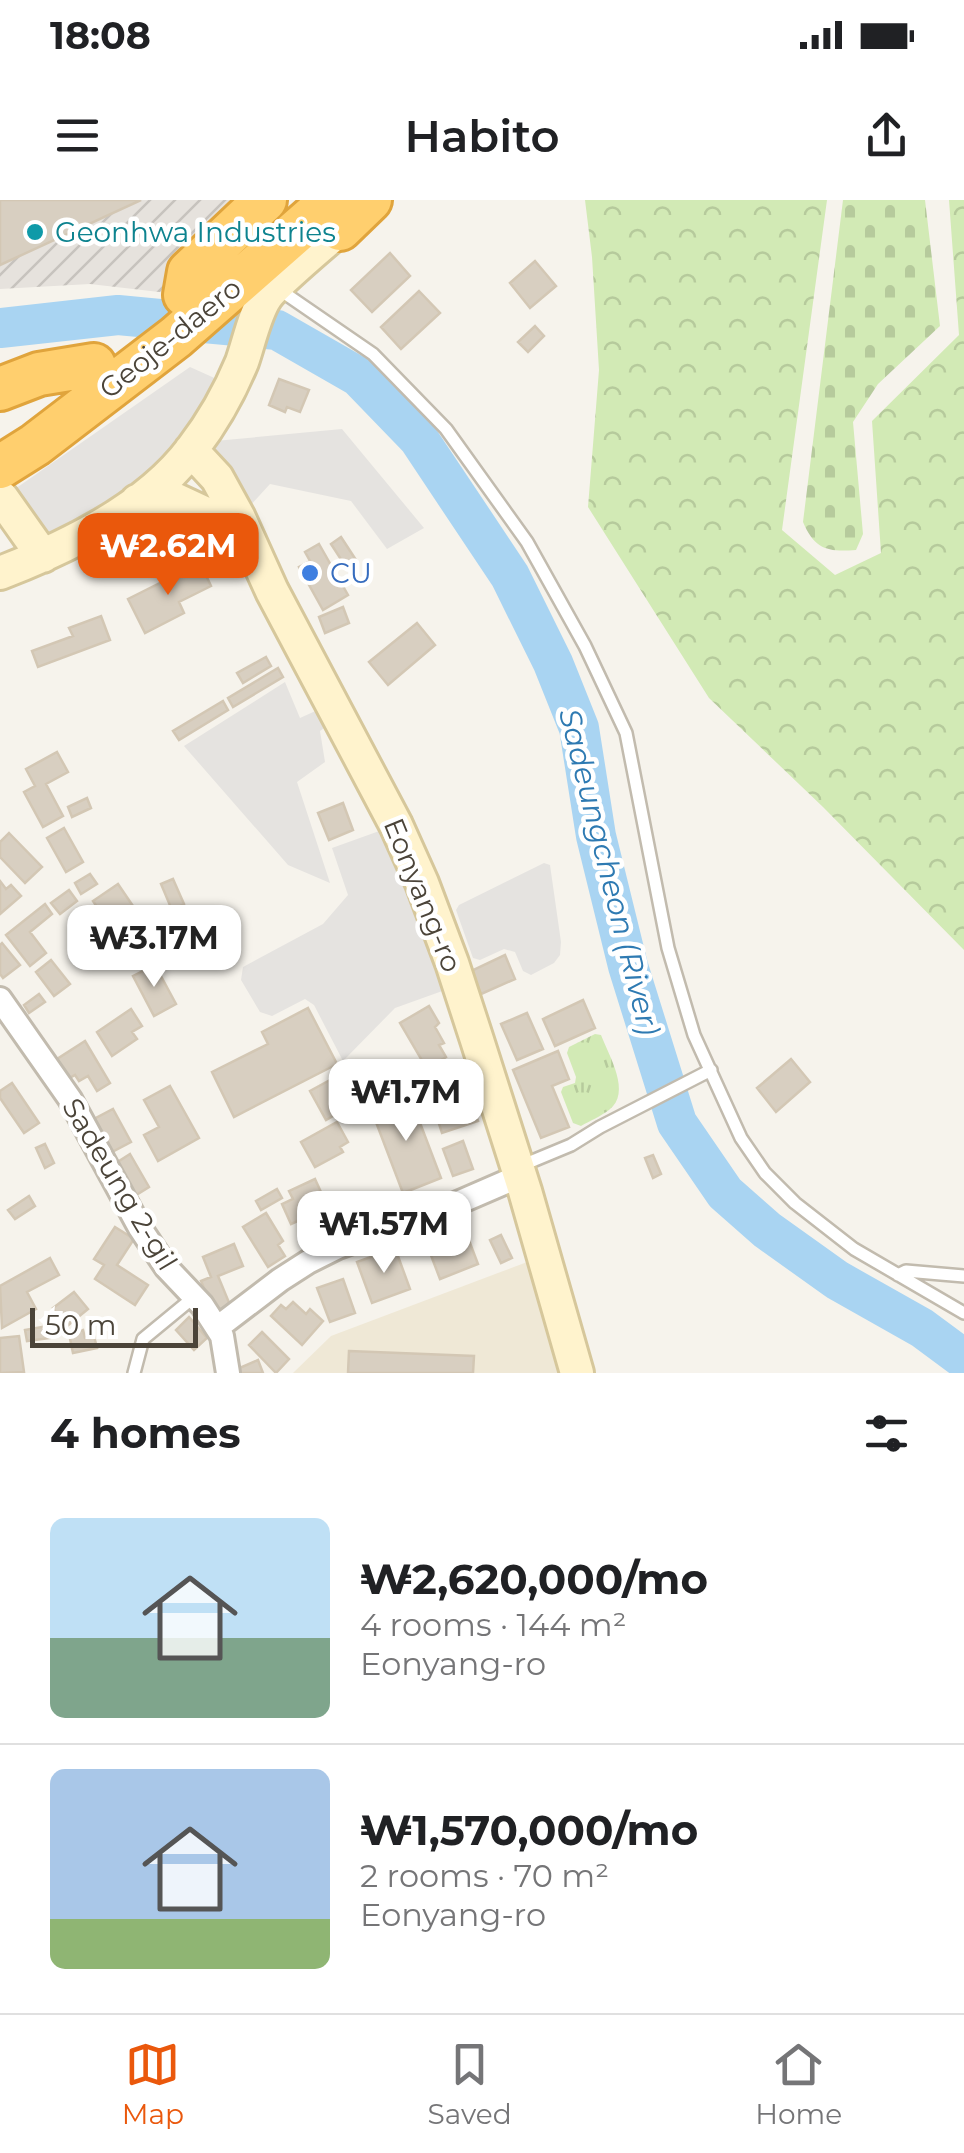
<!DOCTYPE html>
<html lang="en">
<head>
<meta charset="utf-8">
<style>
	:root { --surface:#fff; --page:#f6f6f6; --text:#202124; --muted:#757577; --line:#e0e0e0; --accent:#ea580c }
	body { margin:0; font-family:Montserrat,sans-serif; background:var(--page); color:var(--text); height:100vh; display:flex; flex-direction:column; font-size:38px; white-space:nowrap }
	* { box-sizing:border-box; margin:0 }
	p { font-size:32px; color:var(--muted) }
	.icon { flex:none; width:55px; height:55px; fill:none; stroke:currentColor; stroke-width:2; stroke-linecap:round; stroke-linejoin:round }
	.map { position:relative; height:1173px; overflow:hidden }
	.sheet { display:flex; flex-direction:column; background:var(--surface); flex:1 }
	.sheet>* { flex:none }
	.scale { position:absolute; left:30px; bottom:25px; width:168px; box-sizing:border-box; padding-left:10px; border:5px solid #4b4439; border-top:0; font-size:28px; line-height:35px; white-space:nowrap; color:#4b4439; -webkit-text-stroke:8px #fff; paint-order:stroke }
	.price { position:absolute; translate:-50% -85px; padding:0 22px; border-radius:20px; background:#fff; color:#222; font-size:32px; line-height:65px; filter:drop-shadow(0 2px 5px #0008) }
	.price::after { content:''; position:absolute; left:50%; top:60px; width:30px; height:22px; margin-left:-15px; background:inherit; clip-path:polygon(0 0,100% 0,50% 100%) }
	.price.current { background:var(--accent); color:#fff }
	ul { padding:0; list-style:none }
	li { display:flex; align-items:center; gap:30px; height:250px; padding:0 50px }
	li+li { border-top:2px solid var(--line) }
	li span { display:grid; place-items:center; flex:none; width:280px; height:200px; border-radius:15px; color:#555 }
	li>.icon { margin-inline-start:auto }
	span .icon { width:120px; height:120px; fill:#fffc; stroke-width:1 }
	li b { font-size:42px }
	h2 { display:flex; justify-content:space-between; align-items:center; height:120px; padding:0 50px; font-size:42px }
	.status { display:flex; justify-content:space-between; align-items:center; height:70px; padding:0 50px; background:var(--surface); direction:ltr }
	.status svg { height:28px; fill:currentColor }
	header { display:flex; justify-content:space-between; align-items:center; height:130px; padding:0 50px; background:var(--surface); font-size:45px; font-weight:600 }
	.tab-bar { display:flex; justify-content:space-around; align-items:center; height:140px; border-top:2px solid var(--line); background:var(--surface); font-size:28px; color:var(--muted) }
	.tab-bar a { display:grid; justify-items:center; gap:5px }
	.tab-bar .current { color:var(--accent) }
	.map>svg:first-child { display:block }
	.industrial { fill:url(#industrial-furrows) }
	.education { fill:#efe8d6 }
	.forest { fill:url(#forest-crowns) }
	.cemetery { fill:url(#cemetery-stones) }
	.park { fill:url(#park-tufts) }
	.parking { fill:#e5e3e0 }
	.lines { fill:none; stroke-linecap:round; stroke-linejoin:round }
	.river { stroke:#a9d4f2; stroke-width:40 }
	.building { fill:#d8cfc1; stroke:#d3c7b4; stroke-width:2.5 }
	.lane-casing { stroke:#c2bbae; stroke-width:16 }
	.street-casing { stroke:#c2bbae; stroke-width:28 }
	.secondary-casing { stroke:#d6c79b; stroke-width:38 }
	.highway-casing { stroke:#e0a43c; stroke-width:48 }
	.lane { stroke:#fff; stroke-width:11 }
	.street { stroke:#fff; stroke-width:22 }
	.secondary { stroke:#fff3cd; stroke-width:32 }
	.highway { stroke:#ffcf6e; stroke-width:42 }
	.culture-dot { fill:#0f9aa8; stroke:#fff; stroke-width:4 }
	.shop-dot { fill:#3f7fe0; stroke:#fff; stroke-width:4 }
	.labels { text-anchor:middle; stroke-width:9; stroke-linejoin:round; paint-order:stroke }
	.culture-label { font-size:28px; fill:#0d838f; stroke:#fff; text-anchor:start }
	.street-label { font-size:28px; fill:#4b4439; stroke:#fff }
	.shop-label { font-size:28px; fill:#366cbe; stroke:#fff; text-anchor:start }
	.water-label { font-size:30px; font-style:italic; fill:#2e7ab2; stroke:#fff }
</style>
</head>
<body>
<div class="status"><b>18:08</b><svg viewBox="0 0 49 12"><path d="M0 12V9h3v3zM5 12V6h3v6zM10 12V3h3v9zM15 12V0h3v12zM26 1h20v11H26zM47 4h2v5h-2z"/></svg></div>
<header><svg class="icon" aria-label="menu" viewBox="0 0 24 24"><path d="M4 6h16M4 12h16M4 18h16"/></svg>Habito<svg class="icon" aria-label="share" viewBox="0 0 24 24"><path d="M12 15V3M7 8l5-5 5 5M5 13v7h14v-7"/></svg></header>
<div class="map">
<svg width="964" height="1173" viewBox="0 0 964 1173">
	<defs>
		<pattern id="industrial-furrows" width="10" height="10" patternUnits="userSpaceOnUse" patternTransform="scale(2.5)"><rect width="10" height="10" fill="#e6e2dd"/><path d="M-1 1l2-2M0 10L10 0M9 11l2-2" fill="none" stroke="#c7c3be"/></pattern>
		<pattern id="forest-crowns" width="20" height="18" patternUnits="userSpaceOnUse" patternTransform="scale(2.5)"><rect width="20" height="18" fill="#d2eab5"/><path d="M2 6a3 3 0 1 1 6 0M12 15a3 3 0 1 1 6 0" fill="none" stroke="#b6ca9c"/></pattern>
		<pattern id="cemetery-stones" width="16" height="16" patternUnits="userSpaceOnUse" patternTransform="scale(2.5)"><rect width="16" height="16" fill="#d2eab5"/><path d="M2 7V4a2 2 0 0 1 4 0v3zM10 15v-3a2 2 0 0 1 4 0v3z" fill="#b6ca9c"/></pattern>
		<pattern id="park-tufts" width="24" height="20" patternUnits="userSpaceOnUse" patternTransform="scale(2.5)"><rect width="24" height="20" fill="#d2eab5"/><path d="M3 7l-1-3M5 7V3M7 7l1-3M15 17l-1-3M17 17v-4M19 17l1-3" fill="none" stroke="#b6ca9c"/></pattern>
	</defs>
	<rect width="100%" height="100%" fill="#f6f3ec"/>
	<path class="industrial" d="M0,0H265L185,95L90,84L0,89Z"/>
	<path class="education" d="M543,1056L577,1173H293L331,1136Z"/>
	<path class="forest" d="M585,0H827L782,330L835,375L881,353L872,221L959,135L949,0H964V750L823,607L709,498L588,307L599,170L592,57Z"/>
	<path class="cemetery" d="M843,0H925L940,126L878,184L853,222L863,334L856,350C828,352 815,350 803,322Z"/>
	<path class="park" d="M595,834L601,835C609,856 632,893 609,910C601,916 590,921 581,926L573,923L561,892L563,887L575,883L576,877L567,853L569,847Z"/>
	<path class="parking" d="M190,167L230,185L191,250L53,352L2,298Z
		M342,229L424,328L387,349L351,301L270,284L239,318L217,278L215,241Z
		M285,482L300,518L333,503L340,516L320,531L325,562L297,582L330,683L288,665L184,546Z
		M396,625L459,785L395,808L343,861L314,805L305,799L272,816L260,812L241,780L243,767L323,724L348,695L332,648Z
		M544,663L550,665L561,742L560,755L554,763L531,775L523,771L515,752L504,749L480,760L473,758L456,710L459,705Z"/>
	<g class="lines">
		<path class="river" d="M0,128L118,115L277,130L359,177L418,238L510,376L553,463L579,528L596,636L628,766L677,923L725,993L767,1030L837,1080L922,1128L964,1159"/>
	</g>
	<path class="building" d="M0,0H141L0,65Z
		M390,53L410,76L372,112L351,90Z
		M535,61L556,86L530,108L510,83Z
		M419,91L440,113L401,149L381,127Z
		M535,126L544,136L528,152L518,142Z
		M279,179L309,190L300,212L287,207L285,212L269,205Z
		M341,337L356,360L346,367L331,344Z
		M319,344L348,395L323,410L299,367L310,361L305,352Z
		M200,363L211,386L179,402L184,413L145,433L128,399Z
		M343,407L349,423L325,433L319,417Z
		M101,416L110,440L38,467L32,451L73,436L69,428Z
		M417,423L435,445L388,485L369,462Z
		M266,457L271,466L243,483L237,473Z
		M278,468L283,477L233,507L228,498Z
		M223,501L228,510L179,540L173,531Z
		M57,552L68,572L46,584L63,616L43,627L24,592L35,586L26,569Z
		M87,598L91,608L72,617L68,607Z
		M343,603L353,630L329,640L318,613Z
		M64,628L83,662L66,672L47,638Z
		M9,633L42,667L25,683L0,657V642Z
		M90,674L97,684L81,694L75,683Z
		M173,679L184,704L172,710L161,684Z
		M0,681L6,689L11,685L21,696L0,714Z
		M118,684L137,712L112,729L93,701Z
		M69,690L77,701L60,714L51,703Z
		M45,704L52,714L30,732L46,753L30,766L6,735Z
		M127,729L134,740L121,748L114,738Z
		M2,743L20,765L3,778L0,774V745Z
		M505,755L515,779L481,794L471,771Z
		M51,760L70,784L54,796L36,772Z
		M155,765L176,804L154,816L133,776Z
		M39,794L45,802L29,813L24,805Z
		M583,800L595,828L555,846L543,819Z
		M429,806L439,823L435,827L444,843L439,845L446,857L427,869L400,823Z
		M308,808L337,864L234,917L212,872L268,844L262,832Z
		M131,809L142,826L132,832L137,839L112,856L97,832Z
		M527,813L543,849L517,860L501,824Z
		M85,841L110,883L97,891L88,876L79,881L75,875L66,880L54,861Z
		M558,851L569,879L552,886L569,927L541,938L513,870Z
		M791,859L810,882L776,912L757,888Z
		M459,866L465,884L447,891L451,903L469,896L478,921L442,933L424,878Z
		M343,873L354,894L348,898L352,905L326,920L310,891Z
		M12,883L39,923L24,933L0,898V891Z
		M170,886L199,938L158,961L144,935L159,927L144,900Z
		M409,894L441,978L403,993L371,909Z
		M113,909L131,942L110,953L92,920Z
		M337,922L348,942L340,947L343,952L315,967L301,942Z
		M463,941L473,969L453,976L443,949Z
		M45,944L54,963L45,968L36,948Z
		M130,954L149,987L133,997L113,965Z
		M653,955L661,974L653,978L645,958Z
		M315,979L336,1025L310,1037L302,1019L291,1024L282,1004L293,999L289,991Z
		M277,989L282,998L261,1010L256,1001Z
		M29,996L35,1006L15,1019L8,1010Z
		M266,1013L283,1041L278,1045L285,1056L268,1067L243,1027Z
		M462,1022L478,1064L440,1079L424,1037Z
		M115,1027L134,1039L117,1065L148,1085L135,1105L95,1079L104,1065L94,1059Z
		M501,1035L512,1058L501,1063L490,1040Z
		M234,1044L243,1066L218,1076L230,1105L214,1112L201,1081L211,1077L203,1057Z
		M395,1048L410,1089L372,1103L357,1062Z
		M50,1058L59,1075L27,1092L36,1109L2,1128L0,1086Z
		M343,1079L355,1113L330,1122L317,1088Z
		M74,1092L88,1109L66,1127L53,1108Z
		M293,1102L306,1114L310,1109L323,1121L302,1145L271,1116L281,1105L286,1109Z
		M189,1117L207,1138L194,1150L176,1130Z
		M48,1126L50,1138L27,1141L25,1130Z
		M83,1130L85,1138L94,1136L97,1148L73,1153L69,1134Z
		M262,1132L289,1159L276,1173L249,1145Z
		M19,1136L24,1172L0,1173V1138Z
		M349,1151L474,1156L473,1173H348Z
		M258,1160L263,1173H236L235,1170Z"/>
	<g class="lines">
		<defs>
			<path id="lane" d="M277,88L373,154L446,229L527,342L585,446L626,533L668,748L694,835L741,938L765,973L795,1003L854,1049L964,1113
				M518,967L571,945L600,927L711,870
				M898,1075L906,1071L964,1076
				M134,1173L143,1139L194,1097"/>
			<path id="street" d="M0,799L70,899L140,1028L166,1067L202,1105L222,1136L228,1173
				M217,1128L280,1080L308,1062L338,1047L439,1011L520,976"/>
			<path id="secondary" d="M191,250L217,278L239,318L272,391L396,625L422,683L452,763L477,840L525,991L577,1173
				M2,298L43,356
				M137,301L172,298L215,318L245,342
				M0,373C68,347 148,308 192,249C212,223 230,191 242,162C249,142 255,113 266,97C270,91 277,85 282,80C301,62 320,46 340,29"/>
			<path id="highway" d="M340,29L370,0
				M185,95L189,72L265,0
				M0,189L39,174L94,165
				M0,267L35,245L176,137L332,0"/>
		</defs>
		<use href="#lane" class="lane-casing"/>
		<use href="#street" class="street-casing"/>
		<use href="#secondary" class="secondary-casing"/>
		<use href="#highway" class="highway-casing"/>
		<use href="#lane" class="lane"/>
		<use href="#street" class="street"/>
		<use href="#secondary" class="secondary"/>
		<use href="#highway" class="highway"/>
	</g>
	<circle class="culture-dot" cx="35" cy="32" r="10"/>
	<circle class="shop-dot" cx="310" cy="373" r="10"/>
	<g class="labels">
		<g class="culture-label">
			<text x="55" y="42">Geonhwa Industries</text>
		</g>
		<g class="street-label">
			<text transform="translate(170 138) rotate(-39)" y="10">Geoje-daero</text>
			<text transform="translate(423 695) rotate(68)" y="10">Eonyang-ro</text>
			<text transform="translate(120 984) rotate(59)" y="10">Sadeung 2-gil</text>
		</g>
		<g class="shop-label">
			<text x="330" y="383">CU</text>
		</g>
		<g class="water-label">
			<text transform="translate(609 672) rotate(76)" y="10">Sadeungcheon (River)</text>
		</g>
	</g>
</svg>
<div class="scale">50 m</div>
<b class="price current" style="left:168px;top:398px">₩2.62M</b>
<b class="price" style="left:154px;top:790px">₩3.17M</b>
<b class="price" style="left:406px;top:944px">₩1.7M</b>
<b class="price" style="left:384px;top:1076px">₩1.57M</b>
</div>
<section class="sheet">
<h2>4 homes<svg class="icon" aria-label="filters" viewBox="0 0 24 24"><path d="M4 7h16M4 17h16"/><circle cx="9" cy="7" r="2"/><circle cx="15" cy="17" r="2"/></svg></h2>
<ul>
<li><span style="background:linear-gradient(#bfe0f5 60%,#7fa58c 0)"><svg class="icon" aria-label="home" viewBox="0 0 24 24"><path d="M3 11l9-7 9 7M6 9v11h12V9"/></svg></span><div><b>₩2,620,000/mo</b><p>4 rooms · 144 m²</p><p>Eonyang-ro</p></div></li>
<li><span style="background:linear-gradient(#a9c7e8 75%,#8fb573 0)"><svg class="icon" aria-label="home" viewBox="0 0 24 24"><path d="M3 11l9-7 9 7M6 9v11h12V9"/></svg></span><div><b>₩1,570,000/mo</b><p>2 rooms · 70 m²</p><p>Eonyang-ro</p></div></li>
</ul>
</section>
<nav class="tab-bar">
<a class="current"><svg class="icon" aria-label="map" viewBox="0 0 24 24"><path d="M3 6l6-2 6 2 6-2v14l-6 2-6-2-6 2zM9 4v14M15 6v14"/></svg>Map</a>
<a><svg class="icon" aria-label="saved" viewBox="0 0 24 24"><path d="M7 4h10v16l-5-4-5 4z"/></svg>Saved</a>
<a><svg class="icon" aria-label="home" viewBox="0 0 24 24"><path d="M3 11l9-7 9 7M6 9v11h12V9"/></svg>Home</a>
</nav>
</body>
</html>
